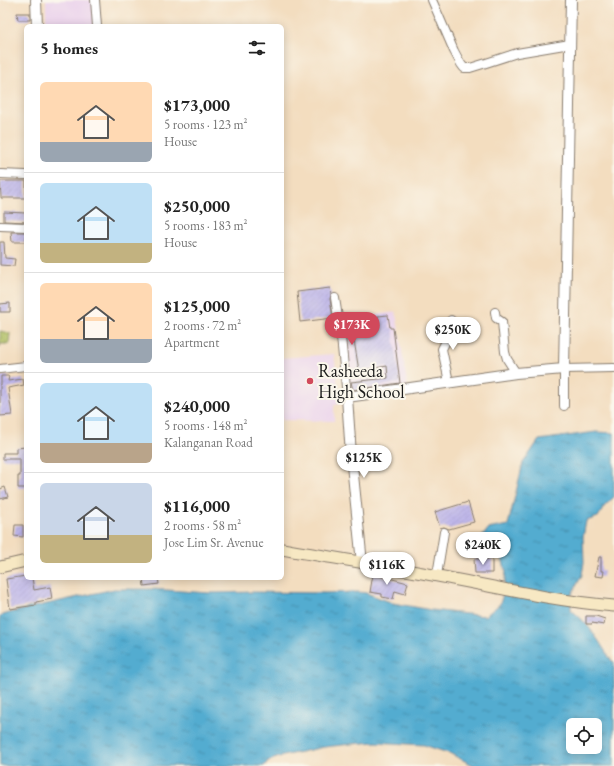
<!DOCTYPE html>
<html lang="en">
<head>
<meta charset="utf-8">
<style>
	:root { --surface:#fff; --page:#f2f2f2; --text:#222; --muted:#767676; --line:#e0e0e0; --accent:#d1495b }
	body { margin:0; font-family:"EB Garamond",serif; background:var(--page); color:var(--text); height:100vh; display:flex; flex-direction:column; font-size:15px; white-space:nowrap }
	* { box-sizing:border-box; margin:0 }
	p { font-size:13px; color:var(--muted) }
	.icon { flex:none; width:22px; height:22px; fill:none; stroke:currentColor; stroke-width:2; stroke-linecap:round; stroke-linejoin:round }
	.map { position:relative; flex:1; overflow:hidden }
	.panel { position:absolute; left:24px; top:24px; width:260px; height:556px; display:flex; flex-direction:column; background:var(--surface); border-radius:6px; box-shadow:0 2px 10px #0003 }
	.panel>* { flex:none }
	.controls { position:absolute; left:566px; top:718px; display:grid; gap:8px }
	.controls a { display:grid; place-items:center; width:36px; height:36px; border-radius:6px; background:var(--surface); box-shadow:0 2px 10px #0003; font-size:20px }
	.price { position:absolute; translate:-50% -34px; padding:0 9px; border-radius:14px; background:#fff; color:#222; font-size:13px; line-height:26px; filter:drop-shadow(0 1px 2px #0008) }
	.price::after { content:''; position:absolute; left:50%; top:24px; width:12px; height:9px; margin-left:-6px; background:inherit; clip-path:polygon(0 0,100% 0,50% 100%) }
	.price.on { background:var(--accent); color:#fff }
	ul { padding:0; list-style:none }
	li { display:flex; align-items:center; gap:12px; height:100px; padding:0 16px }
	li+li { border-top:1px solid var(--line) }
	li span { display:grid; place-items:center; flex:none; width:112px; height:80px; border-radius:6px; color:#555 }
	li>.icon { margin-inline-start:auto }
	span .icon { width:48px; height:48px; fill:#fffc; stroke-width:1 }
	li b { font-size:17px }
	h2 { display:flex; justify-content:space-between; align-items:center; height:48px; padding:0 16px; font-size:17px }
	.map>svg:first-child { display:block }
	.built { fill:#ead1ec }
	.grass { fill:url(#grass-dots); stroke:#646c3d }
	.water { fill:url(#water-ripples); stroke:#386476; fill-rule:evenodd }
	.building { fill:url(#building-hatch) }
	.lines { fill:none; stroke-linecap:round; stroke-linejoin:round }
	.minor-casing { stroke:#887c6e; stroke-width:10 }
	.tertiary-casing { stroke:#887c6e; stroke-width:12 }
	.secondary-casing { stroke:#887c6e; stroke-width:13 }
	.minor { stroke:#fff; stroke-width:8 }
	.tertiary { stroke:#fff; stroke-width:10 }
	.secondary { stroke:#f7e8c3; stroke-width:11 }
	.poi-dot { fill:#d1495b; stroke:#fbf7ec; stroke-width:1.5 }
	.labels { text-anchor:middle; stroke-width:4; stroke-linejoin:round; paint-order:stroke }
	.poi-label { font-size:18px; fill:#1c1c1c; stroke:#fbf7ec; text-anchor:start }
</style>
</head>
<body>
<div class="map">
<svg width="614" height="766" viewBox="0 0 614 766">
	<defs>
		<pattern id="grass-dots" width="8" height="8" patternUnits="userSpaceOnUse"><rect width="8" height="8" fill="#adbc5e"/><path d="M2 2h.1M6 6h.1" fill="none" stroke="#94a151" stroke-width="1.8" stroke-linecap="round"/></pattern>
		<pattern id="water-ripples" width="26" height="14" patternUnits="userSpaceOnUse"><rect width="26" height="14" fill="#53acd0"/><path d="M2 4q2-2 4 0t4 0M15 11q2-2 4 0t4 0" fill="none" stroke="#448ba8"/></pattern>
		<pattern id="building-hatch" width="6" height="6" patternUnits="userSpaceOnUse"><rect width="6" height="6" fill="#bbb3e9"/><path d="M-1 1l2-2M0 6l6-6M5 7l2-2" fill="none" stroke="#a099c7"/></pattern>
	</defs>
	<rect width="100%" height="100%" fill="#fbf7ec"/>
	<filter id="ink" filterUnits="userSpaceOnUse"><feTurbulence type="fractalNoise" baseFrequency=".025" numOctaves="2"/><feDisplacementMap in="SourceGraphic" scale="8" xChannelSelector="R" yChannelSelector="G"/><feConvolveMatrix kernelMatrix="1 2 1 2 8 2 1 2 1" color-interpolation-filters="sRGB"/></filter>
	<filter id="wash" filterUnits="userSpaceOnUse"><feTurbulence type="fractalNoise" baseFrequency=".012" numOctaves="4" result="noise"/><feDisplacementMap in="SourceGraphic" scale="16" xChannelSelector="R" yChannelSelector="G"/><feGaussianBlur stdDeviation="0.9" result="paint"/><feColorMatrix in="noise" values="0 0 0 0 0 0 0 0 0 0 0 0 0 0 0 0 0 1.4 0 .05"/><feComposite in="paint" operator="in"/></filter>
	<g filter="url(#wash)">
		<rect width="100%" height="100%" fill="#f3ddbf"/>
		<path class="built" d="M46,0H99L100,26H46Z
			M396,312L408,390L350,400L341,320Z
			M334,354L340,404L334,405V421L282,420V358Z"/>
		<path class="grass" d="M0,331L10,333L9,344H0V347Z"/>
		<path class="water" d="M596,432L614,433V497L604,507L598,517L586,521L583,537L584,562L582,575L571,596V610C589,623 599,642 611,660L614,662V766H475L451,754L424,745L376,742L351,744L324,747L282,756L268,761L264,766H0V616L16,611L114,589H152L210,593L255,592L324,593L359,592L366,593L393,603L431,610L485,616L500,604L503,594L506,572L502,558L485,552L480,540L488,529L508,525L523,463L539,440ZM573,725H595V747H573Z"/>
		<g id="blocks">
			<path class="building" d="M17,13H30V20H18Z
				M0,181H26V198H1Z
				M4,212L26,213V222L4,221Z
				M11,232H26V242H12Z
				M0,242H4L5,258L15,259L14,266L0,265Z
				M330,288L331,295L330,299L333,318L300,322L297,292Z
				M10,303V312H0V304Z
				M388,315L390,328H393L400,383L353,390L351,382L388,378L387,366L359,371L353,334L346,335L345,324L378,318V316Z
				M1,376H9L8,381L23,379L24,385L8,388L12,415L0,416V385H1Z
				M26,447V488H18V476H20V459H3V453H16V448Z
				M5,487L8,497L0,499V489Z
				M468,502L474,522L449,529L444,527L440,528L435,512Z
				M15,525H23V537L14,536Z
				M599,557H601V571H604L603,577L595,576Z
				M474,559H492V573H475Z
				M373,574L408,583L405,594L395,591L393,599L382,597V594L370,592Z
				M26,576V578H32L34,590L50,587L52,599L36,602V605L10,609L6,579Z
				M143,578H158L159,584L144,586Z
				M586,616H596L605,619L604,625L592,623V624H586Z"/>
		</g>
	</g>
	<g filter="url(#ink)">
		<use href="#blocks" fill-opacity="0" stroke="#887c6e" stroke-width="1"/>
		<g class="lines">
			<defs>
				<path id="minor" d="M95,0L97,26
					M432,0L454,51L461,64L464,68H470L483,64L517,53L570,44
					M0,174L26,175
					M0,226L26,227
					M335,298L341,337L347,397
					M495,312L496,318L502,322L505,352L507,359L516,373
					M0,369L26,366
					M449,382L442,349L448,337L451,320
					M564,406V369L614,368
					M437,575L444,532"/>
				<path id="tertiary" d="M36,0L37,26
					M362,563L351,455L347,397L516,373L564,369L571,0"/>
				<path id="secondary" d="M282,549C334,558 386,566 438,576C496,587 554,601 614,606
					M0,567L26,561"/>
			</defs>
			<use href="#minor" class="minor-casing"/>
			<use href="#tertiary" class="tertiary-casing"/>
			<use href="#secondary" class="secondary-casing"/>
			<use href="#minor" class="minor"/>
			<use href="#tertiary" class="tertiary"/>
			<use href="#secondary" class="secondary"/>
		</g>
	</g>
	<circle class="poi-dot" cx="310" cy="381" r="4"/>
	<g class="labels">
		<g class="poi-label">
			<text x="318" y="377">Rasheeda<tspan x="318" dy="21">High School</tspan></text>
		</g>
	</g>
</svg>
<div class="controls">
<a><svg class="icon" aria-label="locate" viewBox="0 0 24 24"><circle cx="12" cy="12" r="6"/><path d="M12 2v4M12 18v4M2 12h4M18 12h4"/></svg></a>
</div>
<b class="price on" style="left:352px;top:346px">$173K</b>
<b class="price" style="left:453px;top:351px">$250K</b>
<b class="price" style="left:364px;top:479px">$125K</b>
<b class="price" style="left:483px;top:566px">$240K</b>
<b class="price" style="left:387px;top:586px">$116K</b>
<section class="panel">
<h2>5 homes<svg class="icon" aria-label="filters" viewBox="0 0 24 24"><path d="M4 7h16M4 17h16"/><circle cx="9" cy="7" r="2"/><circle cx="15" cy="17" r="2"/></svg></h2>
<ul>
<li><span style="background:linear-gradient(#ffd9b3 75%,#9aa5b1 0)"><svg class="icon" aria-label="home" viewBox="0 0 24 24"><path d="M3 11l9-7 9 7M6 9v11h12V9"/></svg></span><div><b>$173,000</b><p>5 rooms · 123 m²</p><p>House</p></div></li>
<li><span style="background:linear-gradient(#bfe0f5 75%,#c2b280 0)"><svg class="icon" aria-label="home" viewBox="0 0 24 24"><path d="M3 11l9-7 9 7M6 9v11h12V9"/></svg></span><div><b>$250,000</b><p>5 rooms · 183 m²</p><p>House</p></div></li>
<li><span style="background:linear-gradient(#ffd9b3 70%,#9aa5b1 0)"><svg class="icon" aria-label="home" viewBox="0 0 24 24"><path d="M3 11l9-7 9 7M6 9v11h12V9"/></svg></span><div><b>$125,000</b><p>2 rooms · 72 m²</p><p>Apartment</p></div></li>
<li><span style="background:linear-gradient(#bfe0f5 75%,#b9a48a 0)"><svg class="icon" aria-label="home" viewBox="0 0 24 24"><path d="M3 11l9-7 9 7M6 9v11h12V9"/></svg></span><div><b>$240,000</b><p>5 rooms · 148 m²</p><p>Kalanganan Road</p></div></li>
<li><span style="background:linear-gradient(#c9d6e8 65%,#c2b280 0)"><svg class="icon" aria-label="home" viewBox="0 0 24 24"><path d="M3 11l9-7 9 7M6 9v11h12V9"/></svg></span><div><b>$116,000</b><p>2 rooms · 58 m²</p><p>Jose Lim Sr. Avenue</p></div></li>
</ul>
</section>
</div>
</body>
</html>
